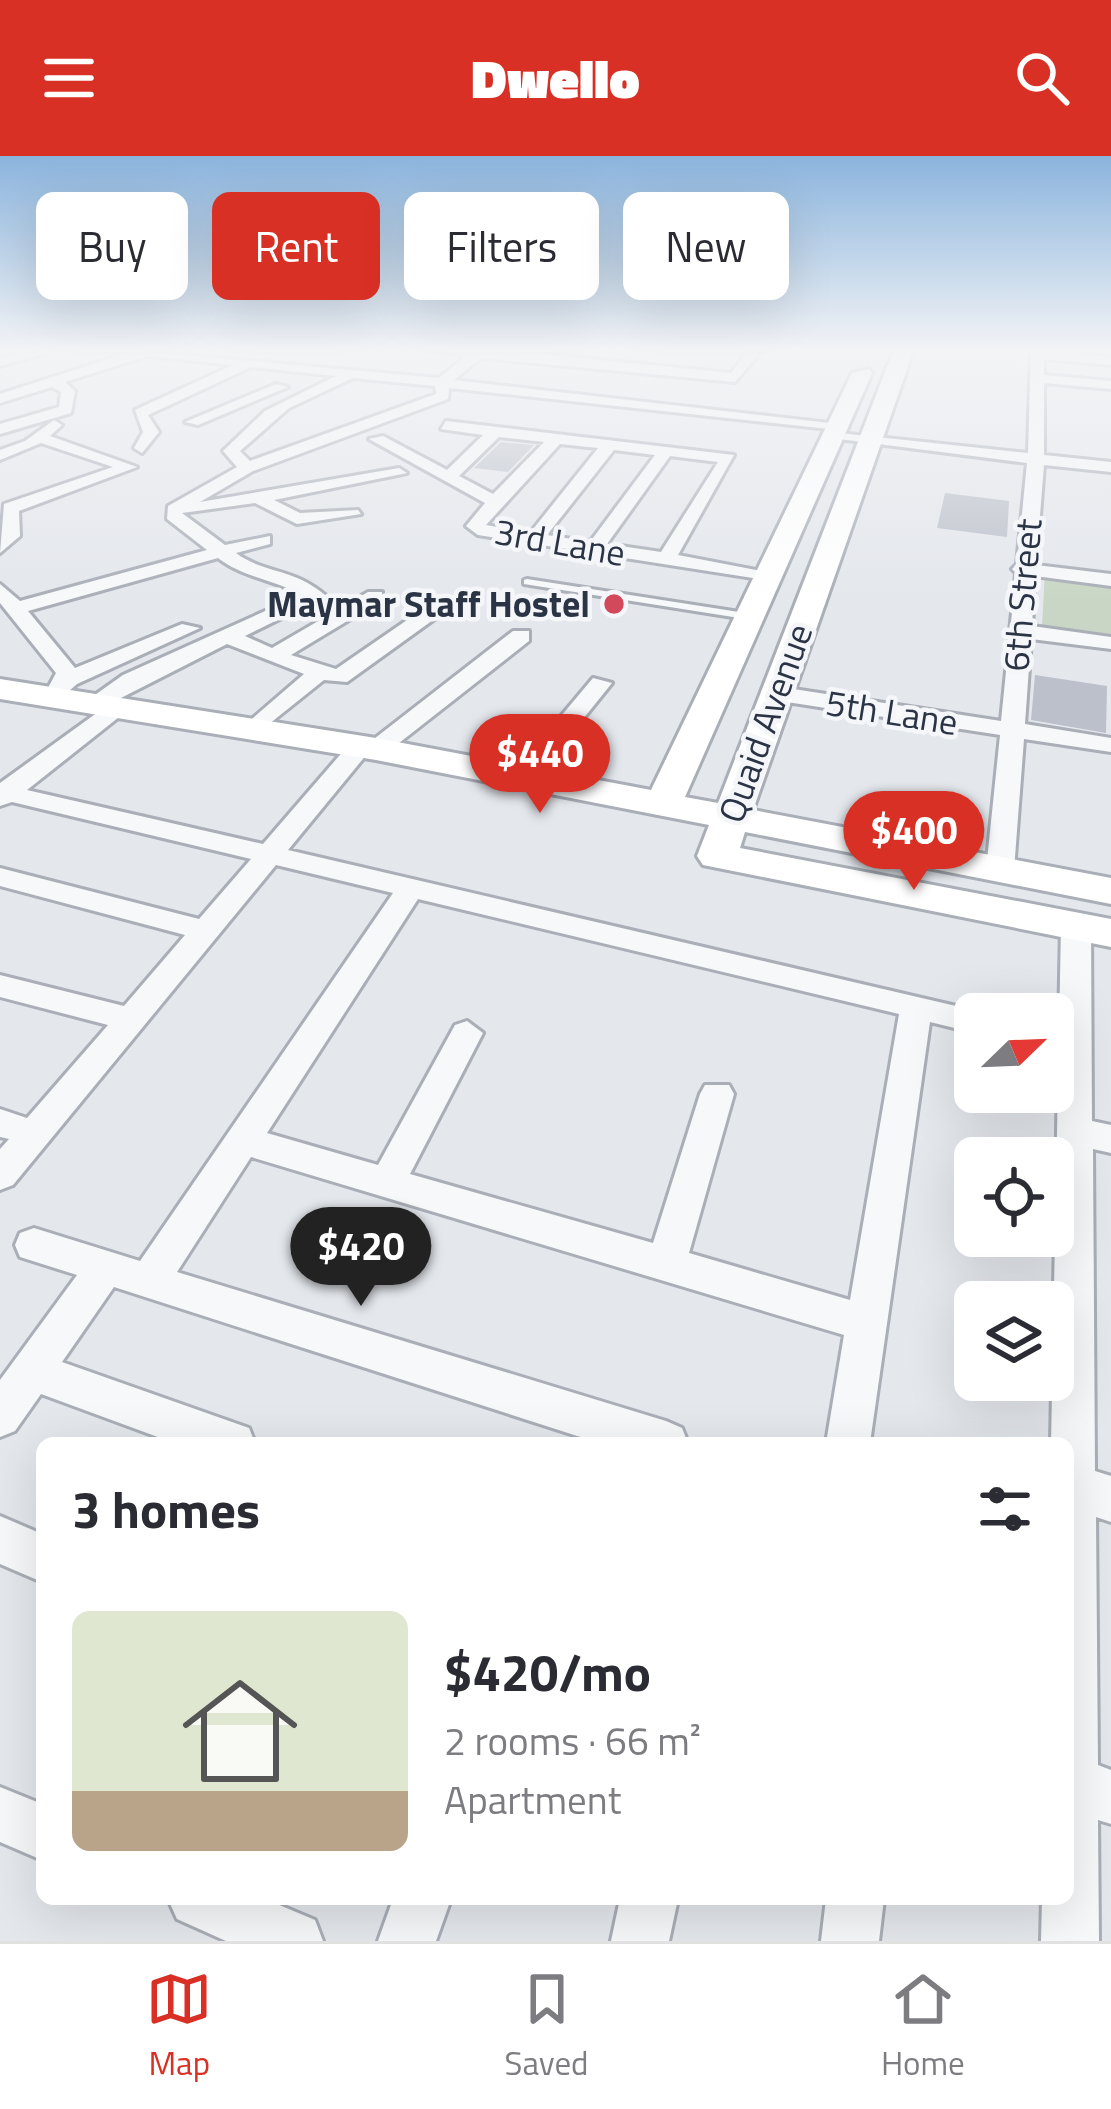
<!DOCTYPE html>
<html lang="en">
<head>
<meta charset="utf-8">
<style>
	:root { --surface:#fff; --page:#f7f7f7; --text:#2b2b33; --muted:#7c7c81; --line:#e1e1e2; --accent:#d93025 }
	body { margin:0; font-family:"Titillium Web",sans-serif; background:var(--page); color:var(--text); height:100vh; display:flex; flex-direction:column; font-size:45px; white-space:nowrap }
	* { box-sizing:border-box; margin:0 }
	p { font-size:39px; color:var(--muted) }
	.icon { flex:none; width:66px; height:66px; fill:none; stroke:currentColor; stroke-width:2; stroke-linecap:round; stroke-linejoin:round }
	.map { position:relative; flex:1; overflow:hidden }
	.details { position:absolute; left:36px; top:1281px; width:1038px; height:468px; display:flex; flex-direction:column; background:var(--surface); border-radius:18px; box-shadow:0 12px 48px #0002 }
	.details>* { flex:none }
	.guide { position:absolute; left:36px; top:36px; width:1041px; height:108px; display:flex; gap:24px }
	.needle { width:78px; rotate:67deg }
	.tools { position:absolute; left:954px; top:837px; display:grid; gap:24px }
	.tools a { display:grid; place-items:center; width:120px; height:120px; border-radius:18px; background:var(--surface); box-shadow:0 12px 48px #0002; font-size:60px }
	.price { position:absolute; translate:-50% -102px; padding:0 27px; border-radius:42px; background:var(--accent); color:#fff; font-size:39px; line-height:78px; filter:drop-shadow(0 3px 6px #0008) }
	.price::after { content:''; position:absolute; left:50%; top:72px; width:36px; height:27px; margin-left:-18px; background:inherit; clip-path:polygon(0 0,100% 0,50% 100%) }
	.price.on { background:#222; color:#fff }
	ul { padding:0; list-style:none }
	li { display:flex; align-items:center; gap:36px; height:300px; padding:0 36px }
	li+li { border-top:3px solid var(--line) }
	li span { display:grid; place-items:center; flex:none; width:336px; height:240px; border-radius:18px; color:#555 }
	li>.icon { margin-inline-start:auto }
	span .icon { width:144px; height:144px; fill:#fffc; stroke-width:1 }
	li b { font-size:51px }
	h2 { display:flex; justify-content:space-between; align-items:center; height:144px; padding:0 36px; font-size:51px }
	.tag { padding:0 42px; border-radius:18px; background:var(--surface); box-shadow:0 12px 48px #0002; font-size:42px; line-height:108px }
	.tag.on { background:var(--accent); color:#fff }
	header { display:flex; justify-content:space-between; align-items:center; height:156px; padding:0 36px; background:var(--accent); color:#fff; font-size:54px; font-weight:800 }
	.dock { display:flex; justify-content:space-around; align-items:center; height:168px; border-top:3px solid var(--line); background:var(--surface); font-size:33px; color:var(--muted) }
	.dock a { display:grid; justify-items:center; gap:6px }
	.dock .on { color:var(--accent) }
	.map>svg:first-child { display:block }
	.green { fill:#c9d6c5 }
	.building { fill:#bbc0ca }
	.lines { fill:none; stroke-linecap:round; stroke-linejoin:round }
	.lane-casing { stroke:#a9aeb7; stroke-width:6 }
	.street-casing { stroke:#a9aeb7; stroke-width:6 }
	.secondary-casing { stroke:#a9aeb7; stroke-width:6 }
	.lane { fill:#f7f8fa; fill-rule:evenodd }
	.street { fill:#f7f8fa; fill-rule:evenodd }
	.secondary { fill:#fff; fill-rule:evenodd }
	.poi-dot { fill:#d1495b; stroke:#f4f6f9; stroke-width:4.5 }
	.labels { text-anchor:middle; stroke-width:9; stroke-linejoin:round; paint-order:stroke }
	.far-street-label { font-size:36px; fill:#2b3445; stroke:#f4f6f9 }
	.far-poi-label { font-size:36px; font-weight:bold; fill:#2b3445; stroke:#f4f6f9; text-anchor:end }
</style>
</head>
<body>
<header><svg class="icon" aria-label="menu" viewBox="0 0 24 24"><path d="M4 6h16M4 12h16M4 18h16"/></svg>Dwello<svg class="icon" aria-label="search" viewBox="0 0 24 24"><circle cx="10" cy="10" r="6"/><path d="M15 15l6 6"/></svg></header>
<div class="map">
<svg width="1111" height="1785" viewBox="0 0 1111 1785">
	<rect width="100%" height="100%" fill="#e4e7ec"/>
	<path class="green" d="M1045,416L1111,426V480L1042,470Z"/>
	<path class="building" d="M501,286L534,289L508,316L474,312Z
		M945,337L1009,345L1007,381L937,372Z
		M1035,519L1107,530L1106,577L1031,564Z"/>
	<g class="lines">
		<defs>
			<path id="lane" d="M527,423L752,458L757,461L752,464L524,428V424Z"/>
			<path id="street" d="M38,193H61L0,210V202Z
				M117,193L439,222L466,200L425,193H489L731,217L750,193H763L735,226L481,202L454,224L847,269L839,274L449,232L448,243L253,315L200,346L399,312L407,317L274,344L300,357L358,354L361,358L297,368L255,347L182,357L225,389L270,380V388L236,397C264,418 295,412 326,440L245,480L272,492L368,436H382V444L291,499L336,513L426,451H440V459L347,526L324,524L254,580L242,573L246,568L304,518L227,488L115,545L133,550L27,634L263,688L352,585L370,586L513,475H529V485L385,598H367L288,694L986,857L975,858V877L930,866L870,1287H826L844,1179L251,1001L177,1116L666,1265L682,1272L688,1287H599L114,1131L62,1206L249,1272L255,1287H174L41,1238L15,1275L0,1281V1224L77,1119L20,1101L15,1089L20,1077L34,1072L140,1105L393,737L276,709L13,1029L0,1034V993L9,983L0,981V953L27,962L108,869L0,841V819L124,850L185,779L0,730V712L199,763L251,703L12,646L0,650V627L105,551L85,546L123,519L301,439C273,423 244,422 218,402L28,455L75,512L182,468L200,472L77,528L54,548L43,541L56,517L0,447V428L20,445L207,394L167,363L168,350L237,311L223,295L265,255L336,220L251,211L148,259L159,276L142,297L134,292L143,276L135,254L233,209L147,200L65,226L75,235L71,257L0,278V268L59,251L61,236L52,231L0,247V238L127,197ZM353,222L435,230L436,238L250,305L240,295L289,252ZM418,743L899,858L850,1144L689,1097L734,938L729,929H705L700,938L653,1087L410,1018L483,877L467,865L455,869L378,1009L267,977Z
				M1031,193L1111,201V209L1044,203V219L1111,225V233L1044,227V299L1111,306V316L1044,309L1036,409L1111,418V430L1035,420L1032,470L1111,481V493L1031,483L1025,568L1111,582V596L1024,583L1014,714L1000,723L986,714L1000,579L774,544L763,537L774,530L1001,565L1016,417L1012,413L1017,408L1027,307L831,282L839,277L1028,297Z
				M276,228L288,231L198,269L185,266Z
				M54,264L62,269L50,280L137,311L19,355L20,380L0,397L4,348L113,311L41,287L0,304V294L25,285Z
				M446,265L734,299L678,399L782,419L772,425L478,379L466,370L485,347L369,283L383,280L447,314L483,279L441,273ZM499,281L544,286L493,338L459,320ZM560,288L598,292L530,377L486,369ZM614,294L655,299L590,386L547,379ZM670,300L718,306L661,396L607,388Z
				M593,522L612,527L533,625H515V615Z
				M1076,760L1091,770L1092,965L1111,969V997L1093,993L1095,1315L1111,1320V1366L1096,1361L1098,1609L1111,1614V1668L1098,1664L1099,1785H1041L1042,1743H1068V1287H1051L1061,770Z
				M0,1360L42,1378V1426L0,1408Z
				M0,1631L42,1648V1704L0,1686Z
				M168,1743H265L315,1764L323,1785H226L177,1763Z
				M393,1743H451L436,1785H378Z
				M620,1743H678L669,1785H611Z
				M826,1743H884L879,1785H821Z"/>
			<path id="secondary" d="M894,193H914L753,654L1111,722V748L745,676L740,692L1111,763V791L703,709L697,700L709,669L376,604L0,543V523L376,582L651,634L852,217L869,213L872,217L685,641L718,647Z"/>
		</defs>
		<use href="#lane" class="lane-casing"/>
		<use href="#street" class="street-casing"/>
		<use href="#secondary" class="secondary-casing"/>
		<use href="#lane" class="lane"/>
		<use href="#street" class="street"/>
		<use href="#secondary" class="secondary"/>
	</g>
	<linearGradient id="sky" x2="0" y2="1"><stop stop-color="#8bb4dd"/><stop offset="0.44" stop-color="#f3f4f6"/><stop offset="1" stop-color="#f3f4f6" stop-opacity="0"/></linearGradient>
	<rect width="1111" height="443" fill="url(#sky)"/>
	<circle class="poi-dot" cx="614" cy="448" r="12"/>
	<g class="labels">
		<g class="far-street-label">
			<text transform="translate(560 386) rotate(10)" y="13">3rd Lane</text>
			<text transform="translate(1022 439) rotate(-85)" y="13">6th Street</text>
			<text transform="translate(892 556) rotate(9)" y="13">5th Lane</text>
			<text transform="translate(765 567) rotate(-70)" y="13">Quaid Avenue</text>
		</g>
		<g class="far-poi-label">
			<text x="590" y="461">Maymar Staff Hostel</text>
		</g>
	</g>
</svg>
<div class="tools">
<a><svg class="needle" viewBox="-14 -14 28 28"><path d="M0-13l5 13h-10z" fill="#e53935"/><path d="M0 13l5-13h-10z" fill="#7c7c81"/></svg></a>
<a><svg class="icon" aria-label="locate" viewBox="0 0 24 24"><circle cx="12" cy="12" r="6"/><path d="M12 2v4M12 18v4M2 12h4M18 12h4"/></svg></a>
<a><svg class="icon" aria-label="layers" viewBox="0 0 24 24"><path d="M12 4l9 5-9 5-9-5zM3 14l9 5 9-5"/></svg></a>
</div>
<b class="price" style="left:540px;top:660px">$440</b>
<b class="price" style="left:914px;top:737px">$400</b>
<b class="price on" style="left:361px;top:1153px">$420</b>
<div class="guide">
<a class="tag">Buy</a>
<a class="tag on">Rent</a>
<a class="tag">Filters</a>
<a class="tag">New</a>
</div>
<section class="details">
<h2>3 homes<svg class="icon" aria-label="filters" viewBox="0 0 24 24"><path d="M4 7h16M4 17h16"/><circle cx="9" cy="7" r="2"/><circle cx="15" cy="17" r="2"/></svg></h2>
<ul>
<li><span style="background:linear-gradient(#dfe7d0 75%,#b9a48a 0)"><svg class="icon" aria-label="home" viewBox="0 0 24 24"><path d="M3 11l9-7 9 7M6 9v11h12V9"/></svg></span><div><b>$420/mo</b><p>2 rooms · 66 m²</p><p>Apartment</p></div></li>
</ul>
</section>
</div>
<nav class="dock">
<a class="on"><svg class="icon" aria-label="map" viewBox="0 0 24 24"><path d="M3 6l6-2 6 2 6-2v14l-6 2-6-2-6 2zM9 4v14M15 6v14"/></svg>Map</a>
<a><svg class="icon" aria-label="saved" viewBox="0 0 24 24"><path d="M7 4h10v16l-5-4-5 4z"/></svg>Saved</a>
<a><svg class="icon" aria-label="home" viewBox="0 0 24 24"><path d="M3 11l9-7 9 7M6 9v11h12V9"/></svg>Home</a>
</nav>
</body>
</html>
